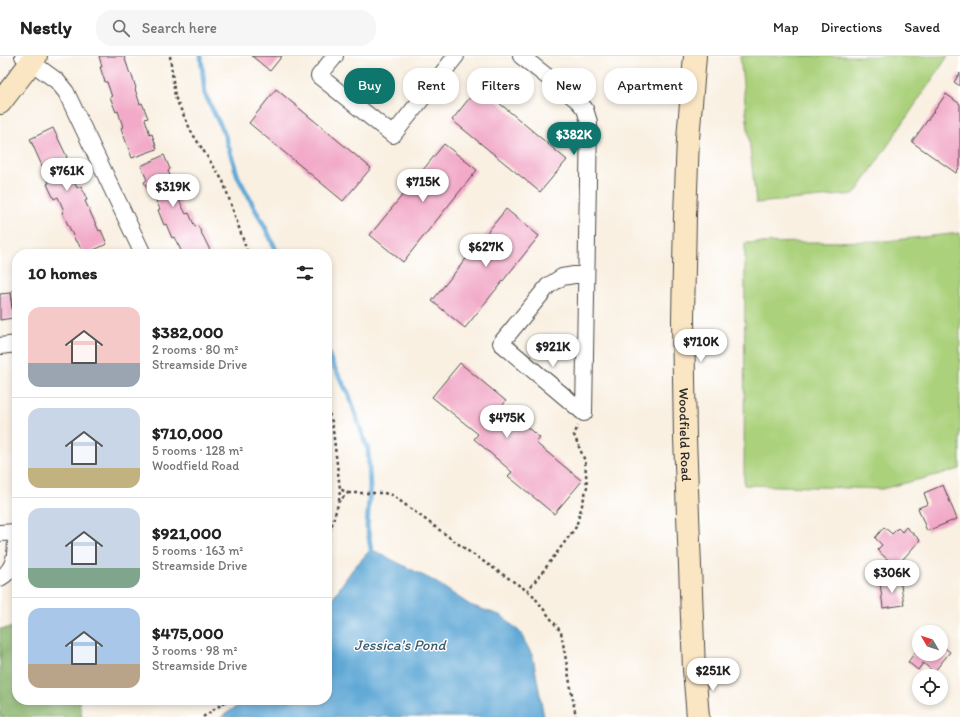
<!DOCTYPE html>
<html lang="en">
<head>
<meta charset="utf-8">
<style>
	:root { --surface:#fff; --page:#f6f6f6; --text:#222; --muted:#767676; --line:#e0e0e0; --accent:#0f766e }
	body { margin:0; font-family:Itim,sans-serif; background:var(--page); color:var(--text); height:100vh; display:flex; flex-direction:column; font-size:15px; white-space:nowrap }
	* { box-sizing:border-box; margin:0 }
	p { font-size:13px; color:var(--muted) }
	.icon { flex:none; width:22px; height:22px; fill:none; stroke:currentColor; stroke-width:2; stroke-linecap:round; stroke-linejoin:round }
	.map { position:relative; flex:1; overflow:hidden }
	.side { position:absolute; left:12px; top:193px; width:320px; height:456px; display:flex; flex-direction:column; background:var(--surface); border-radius:16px; box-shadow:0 2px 6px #0003 }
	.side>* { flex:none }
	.hud { position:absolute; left:344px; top:12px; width:380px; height:36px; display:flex; gap:8px }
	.needle { width:26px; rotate:309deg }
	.buttons { position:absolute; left:912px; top:569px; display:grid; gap:8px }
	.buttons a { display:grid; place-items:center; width:36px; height:36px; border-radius:50%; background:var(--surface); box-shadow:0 2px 6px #0003; font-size:20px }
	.price { position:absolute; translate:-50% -34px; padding:0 9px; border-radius:14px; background:#fff; color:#222; font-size:13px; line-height:26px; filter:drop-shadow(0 1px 2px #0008) }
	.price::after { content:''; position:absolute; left:50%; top:24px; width:12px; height:9px; margin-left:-6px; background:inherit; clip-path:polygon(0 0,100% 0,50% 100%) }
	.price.active { background:var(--accent); color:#fff }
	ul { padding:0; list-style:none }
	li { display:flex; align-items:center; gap:12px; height:100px; padding:0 16px }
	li+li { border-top:1px solid var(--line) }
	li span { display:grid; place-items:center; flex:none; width:112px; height:80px; border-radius:12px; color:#555 }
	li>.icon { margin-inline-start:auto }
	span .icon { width:48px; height:48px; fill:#fffc; stroke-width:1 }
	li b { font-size:17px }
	h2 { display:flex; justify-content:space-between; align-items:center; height:48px; padding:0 16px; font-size:17px }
	.tag { padding:0 14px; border-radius:16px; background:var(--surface); box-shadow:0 2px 6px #0003; font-size:14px; line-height:36px }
	.tag.active { background:var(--accent); color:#fff }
	header { display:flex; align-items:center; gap:24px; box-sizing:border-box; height:56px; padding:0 20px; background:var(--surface); border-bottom:1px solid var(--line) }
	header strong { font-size:19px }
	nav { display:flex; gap:22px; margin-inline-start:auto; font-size:14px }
	.search { width:280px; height:36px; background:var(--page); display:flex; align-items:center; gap:10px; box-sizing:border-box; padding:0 14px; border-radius:16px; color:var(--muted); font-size:15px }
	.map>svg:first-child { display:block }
	.green { fill:#abd17b; stroke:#6b7e53 }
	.forest { fill:#88b36b; stroke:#5a6f4b }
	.water { fill:#5ea7d5; stroke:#446980 }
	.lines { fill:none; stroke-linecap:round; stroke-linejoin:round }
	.stream { stroke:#5ea7d5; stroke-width:5 }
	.building { fill:#f2aac8 }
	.street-casing { stroke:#4a4946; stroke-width:18 }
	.secondary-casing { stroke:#4a4946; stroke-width:24 }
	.path { stroke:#4a4946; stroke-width:2.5; stroke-dasharray:3 3; stroke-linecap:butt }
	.street { stroke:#fff; stroke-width:16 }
	.secondary { stroke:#fbe6c4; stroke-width:22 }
	.labels { text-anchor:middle; stroke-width:3; stroke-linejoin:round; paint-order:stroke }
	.street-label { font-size:14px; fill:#2b2b2b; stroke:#fff }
	.water-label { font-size:15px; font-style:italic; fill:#3f5d6f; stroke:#fff }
</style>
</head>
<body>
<header>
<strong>Nestly</strong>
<div class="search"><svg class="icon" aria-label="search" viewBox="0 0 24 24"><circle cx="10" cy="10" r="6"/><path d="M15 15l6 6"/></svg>Search here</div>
<nav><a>Map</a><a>Directions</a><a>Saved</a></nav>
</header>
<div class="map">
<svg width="960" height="661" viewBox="0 0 960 661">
	<rect width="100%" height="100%" fill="#fff"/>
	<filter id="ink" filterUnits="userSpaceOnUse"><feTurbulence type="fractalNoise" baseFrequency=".025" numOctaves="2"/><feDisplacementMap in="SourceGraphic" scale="8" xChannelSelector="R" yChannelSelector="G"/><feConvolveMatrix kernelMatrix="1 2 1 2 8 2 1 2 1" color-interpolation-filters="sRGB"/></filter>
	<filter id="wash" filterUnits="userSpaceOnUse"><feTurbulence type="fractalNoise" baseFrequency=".012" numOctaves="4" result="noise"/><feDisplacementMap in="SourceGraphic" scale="16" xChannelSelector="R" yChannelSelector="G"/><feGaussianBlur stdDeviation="0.9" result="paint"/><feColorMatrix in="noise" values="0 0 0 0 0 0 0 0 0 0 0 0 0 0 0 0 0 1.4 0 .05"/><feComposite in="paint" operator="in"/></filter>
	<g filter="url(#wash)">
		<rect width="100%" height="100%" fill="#f9f0e2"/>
		<path class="green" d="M740,0H948L855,138L756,147Z
			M960,177V413L882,433L744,429L745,187L886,185Z"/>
		<path class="forest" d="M17,571V644H79L82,661H0V573Z"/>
		<path class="water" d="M371,493L434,525L470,549L502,560L520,576L533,601L544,661H221L239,649L271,644H327V556L331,544L352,514Z"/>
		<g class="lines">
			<path class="stream" d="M201,0L205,38L224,77L238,121L267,175L278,198
				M327,294L331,305L349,339L368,394L370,429L367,470L371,493"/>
		</g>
		<g id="blocks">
			<path class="building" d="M99,0H124L130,18L131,17L136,32L135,33L140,48L142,47L148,62L145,63L150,79L152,78L157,93L132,102L121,72L123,71L118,55L116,56L110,41H112L107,26H105L100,11H102Z
				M252,0H282L270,15Z
				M960,17V30L954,26Z
				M479,30L567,104L540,136L452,64Z
				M276,33L371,112L343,145L249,67Z
				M946,38L960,48V110L956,117L912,86Z
				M53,72L67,101L66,102L72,116L70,117L77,132L81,130L87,144L85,145L99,175L101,174L107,188L85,198H84L77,185L76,186L62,156L64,155L58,141L54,143L47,128L49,127L42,113L43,112L30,83Z
				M444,88L477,114L403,206L370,179Z
				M164,99L170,113L168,115L174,129L176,128L183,142L179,144L186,158L189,157L195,171L198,170L212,198H183L174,181L172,182L166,168L164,169L158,154L160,153L153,139L151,140L144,126L147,124L141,110Z
				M506,153L539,180L465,272L432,245Z
				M17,234V260L14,261L11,235Z
				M10,237L13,262L0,264V238Z
				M460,307L506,345L502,350L540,382L536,387L582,425L554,458L508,420L512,416L474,383L478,378L432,341Z
				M943,429L957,463L927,475L918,452L928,448L924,437Z
				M884,471L892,478L898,472L902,476L906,471L920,484L896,511L877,494L882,489L875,482Z
				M900,523L904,549L883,552L880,526Z
				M941,589L950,596L934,616L923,607L918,614L908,606L919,591V598H941Z"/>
		</g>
	</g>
	<g filter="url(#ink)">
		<use href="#blocks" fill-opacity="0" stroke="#4a4946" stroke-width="1"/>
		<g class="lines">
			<defs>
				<path id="street" d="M23,0L57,25L66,36L143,198
					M335,0L319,20L393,79L456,0
					M521,0L577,44L585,53L589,66L584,357L501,287L548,230L562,221L574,219H586
					M0,290L17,288
					M0,477L17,476
					M0,522C17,513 16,492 16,476"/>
				<g id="secondary">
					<path id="s1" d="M695,0L688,83L685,159L683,263L685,382L694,613L698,661"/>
					<path d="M0,47L36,0"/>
				</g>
			</defs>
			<use href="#street" class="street-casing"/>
			<use href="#secondary" class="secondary-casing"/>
			<path class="path" d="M170,0L175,41L192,77L223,125L248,198
				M327,352L332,366L340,433L348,437L339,445L327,485
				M348,437H384L392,439L468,495L532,538L561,576L576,661
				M339,445L340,433
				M527,535L544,514L576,471L587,431L585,405L574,379L578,370
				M203,661L228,644"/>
			<use href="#street" class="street"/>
			<use href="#secondary" class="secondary"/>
		</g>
	</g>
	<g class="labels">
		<g class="street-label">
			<text dy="5" stroke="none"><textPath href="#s1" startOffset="379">Woodfield Road</textPath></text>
		</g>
		<g class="water-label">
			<text x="400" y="594">Jessica's Pond</text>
		</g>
	</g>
</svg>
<div class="buttons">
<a><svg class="needle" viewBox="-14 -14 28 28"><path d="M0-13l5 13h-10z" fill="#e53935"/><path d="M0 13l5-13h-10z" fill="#767676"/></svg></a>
<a><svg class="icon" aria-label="locate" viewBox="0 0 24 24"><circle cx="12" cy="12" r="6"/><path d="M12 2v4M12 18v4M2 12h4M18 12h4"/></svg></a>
</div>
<b class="price active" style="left:574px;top:100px">$382K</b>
<b class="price" style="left:67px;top:136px">$761K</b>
<b class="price" style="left:423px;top:147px">$715K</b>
<b class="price" style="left:173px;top:152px">$319K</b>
<b class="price" style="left:486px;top:212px">$627K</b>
<b class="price" style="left:701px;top:307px">$710K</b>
<b class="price" style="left:553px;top:312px">$921K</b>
<b class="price" style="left:507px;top:383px">$475K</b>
<b class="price" style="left:892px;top:538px">$306K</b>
<b class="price" style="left:713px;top:636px">$251K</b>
<div class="hud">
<a class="tag active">Buy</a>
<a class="tag">Rent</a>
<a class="tag">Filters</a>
<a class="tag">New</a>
<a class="tag">Apartment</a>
</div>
<section class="side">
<h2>10 homes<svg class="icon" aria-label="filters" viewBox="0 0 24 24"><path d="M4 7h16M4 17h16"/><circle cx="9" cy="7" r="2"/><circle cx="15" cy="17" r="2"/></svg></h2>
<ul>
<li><span style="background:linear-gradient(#f6c9c9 70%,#9aa5b1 0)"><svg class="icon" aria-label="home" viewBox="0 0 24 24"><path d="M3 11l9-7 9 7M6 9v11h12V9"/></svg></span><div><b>$382,000</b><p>2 rooms · 80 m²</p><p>Streamside Drive</p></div></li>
<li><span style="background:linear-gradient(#c9d6e8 75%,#c2b280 0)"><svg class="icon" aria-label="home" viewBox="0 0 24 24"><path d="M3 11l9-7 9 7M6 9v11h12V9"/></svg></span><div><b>$710,000</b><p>5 rooms · 128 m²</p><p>Woodfield Road</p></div></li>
<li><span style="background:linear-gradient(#c9d6e8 75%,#7fa58c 0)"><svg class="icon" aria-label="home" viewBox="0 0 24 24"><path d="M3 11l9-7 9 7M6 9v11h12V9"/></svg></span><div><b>$921,000</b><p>5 rooms · 163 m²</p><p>Streamside Drive</p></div></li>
<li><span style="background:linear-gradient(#a9c7e8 70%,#b9a48a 0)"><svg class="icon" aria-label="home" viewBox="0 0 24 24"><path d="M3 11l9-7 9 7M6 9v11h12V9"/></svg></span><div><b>$475,000</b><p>3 rooms · 98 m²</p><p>Streamside Drive</p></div></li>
</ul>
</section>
</div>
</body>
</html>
